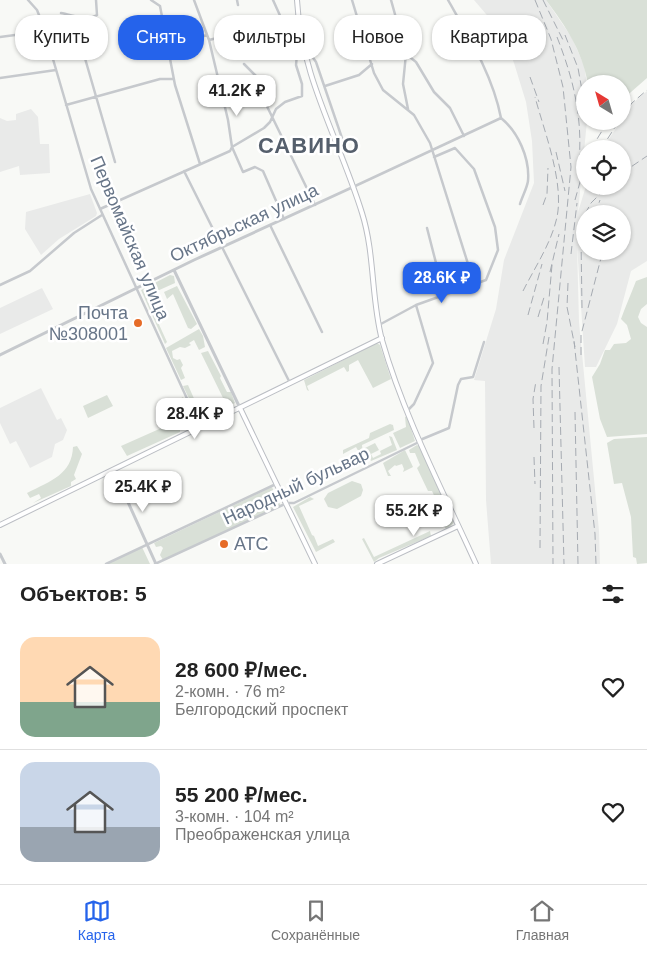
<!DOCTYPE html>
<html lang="ru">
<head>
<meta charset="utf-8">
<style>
	:root { --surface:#fff; --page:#f6f6f6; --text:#222; --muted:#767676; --line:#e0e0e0; --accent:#2563eb }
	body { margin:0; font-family:Arial,sans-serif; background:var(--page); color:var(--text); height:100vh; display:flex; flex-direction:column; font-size:19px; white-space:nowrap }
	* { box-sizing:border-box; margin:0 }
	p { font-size:16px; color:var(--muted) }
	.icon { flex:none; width:28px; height:28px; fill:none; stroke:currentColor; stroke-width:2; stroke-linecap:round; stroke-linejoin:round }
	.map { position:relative; height:564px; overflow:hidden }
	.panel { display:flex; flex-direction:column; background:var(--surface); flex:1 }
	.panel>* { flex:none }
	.hud { position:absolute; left:15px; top:15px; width:618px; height:45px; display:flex; gap:10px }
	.needle { width:32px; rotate:323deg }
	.buttons { position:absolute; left:576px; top:75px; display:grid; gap:10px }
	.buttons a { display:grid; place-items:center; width:55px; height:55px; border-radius:50%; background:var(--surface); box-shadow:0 1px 4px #0004; font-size:25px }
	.price { position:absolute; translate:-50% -42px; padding:0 11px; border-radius:10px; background:#fff; color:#222; font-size:16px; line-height:32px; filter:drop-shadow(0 1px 2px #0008) }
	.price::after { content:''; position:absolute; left:50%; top:30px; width:15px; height:11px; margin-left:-8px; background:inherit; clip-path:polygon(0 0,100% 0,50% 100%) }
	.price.on { background:var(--accent); color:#fff }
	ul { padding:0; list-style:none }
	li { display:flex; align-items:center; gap:15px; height:125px; padding:0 20px }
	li+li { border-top:1px solid var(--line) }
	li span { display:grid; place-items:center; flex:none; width:140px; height:100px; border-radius:15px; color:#555 }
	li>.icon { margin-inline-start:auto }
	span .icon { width:60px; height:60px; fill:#fffc; stroke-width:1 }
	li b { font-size:21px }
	h2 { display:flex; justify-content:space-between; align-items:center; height:60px; padding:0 20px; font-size:21px }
	.tag { padding:0 18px; border-radius:20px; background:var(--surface); box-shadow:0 1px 4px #0004; font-size:18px; line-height:45px }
	.tag.on { background:var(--accent); color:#fff }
	.tab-bar { display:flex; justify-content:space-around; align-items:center; height:70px; border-top:1px solid var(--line); background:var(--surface); font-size:14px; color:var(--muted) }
	.tab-bar a { display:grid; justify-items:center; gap:2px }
	.tab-bar .on { color:var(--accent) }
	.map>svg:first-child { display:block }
	.built { fill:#e9eae9; fill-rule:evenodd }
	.green { fill:#d9e0d7 }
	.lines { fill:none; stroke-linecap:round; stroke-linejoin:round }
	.secondary-casing { stroke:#bbbec4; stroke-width:6 }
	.minor { stroke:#c6c9cd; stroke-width:2.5 }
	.tertiary { stroke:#c6c9cd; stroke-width:3 }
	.secondary { stroke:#fff; stroke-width:4 }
	.rail { stroke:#a6abb2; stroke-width:1; stroke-dasharray:8 4; stroke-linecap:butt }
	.poi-dot { fill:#e66c28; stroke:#fff; stroke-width:2 }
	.labels { text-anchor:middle; stroke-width:5; stroke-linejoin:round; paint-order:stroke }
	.street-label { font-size:18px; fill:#677588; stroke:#fff }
	.poi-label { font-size:18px; fill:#677588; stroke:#fff; text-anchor:end }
	.district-label { font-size:22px; font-weight:bold; letter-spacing:1px; fill:#555f6c; stroke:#fff }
</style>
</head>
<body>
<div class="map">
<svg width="647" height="564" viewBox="0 0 647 564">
	<rect width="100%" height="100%" fill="#f8f9f6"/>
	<path class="built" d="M474,0H546L572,38L584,65L587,84H585V121H587L578,212L586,186H622V149H603L604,146L634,102L647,91V261L631,271L617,324L596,367H585L577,245L579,322L599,531L600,564H491L486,500L485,381L474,380L496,309L504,260L534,183L532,141L526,102L514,63L503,34ZM585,214H622V251H585Z
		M31,109L38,117L40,144H49L50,173L20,175L19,166L0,172V118L7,121L16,120V114Z
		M90,194L97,213L96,216L59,239L41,255L25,229L26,212Z
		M42,288L53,309L0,334V308Z
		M41,388L57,420L61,418L67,430L63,440L55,444L52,457L30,468L16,441L10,444L0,423V408Z"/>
	<path class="green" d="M546,0H647V78L623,99L622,84H588C582,50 566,27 546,0Z
		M170,275L174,276L175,283L146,296L167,342L165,344L141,290Z
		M647,277V304L641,309L638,317L641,323L647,327V434L607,437L600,419L592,377L600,364L605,350H610L614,344L626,343L631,339L627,325L621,319C626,305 631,294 636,281Z
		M177,286L197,324L191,329L188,328L173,294L167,299L164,292Z
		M199,329L203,336L205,347L199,350L194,340L189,343L191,345L185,348L180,347L172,351L173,358L177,360L180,359L183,365L181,368L185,378L181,380L166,348Z
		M377,343L380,345L391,379L373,388L358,360L349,365V371L347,372L344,367L307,386L309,391L307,390L304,380Z
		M208,351L221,376L220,378L227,392H231L235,403L200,421L183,386L188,385L200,412L205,409L203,405L216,398L218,401L223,398L201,353Z
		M107,395L113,406L88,418L83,406Z
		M183,397L195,419L180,426V432L127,456L121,446L184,418L179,410L181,407L178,400Z
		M407,416L415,441L400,448L393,433L406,427L405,417Z
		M390,424L393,425L394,430L362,445L363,455L361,456L356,447L343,454V450L369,438L370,433Z
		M389,436L392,437L397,450L371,461L365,448L375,443L379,450L371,454L373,458L381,454L380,451L392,445Z
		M647,437V563L637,564L636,558L633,557L631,517L622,483L614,484L607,443L614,439Z
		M417,445L419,446L454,523L446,529L442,523L445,520L432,491H428L417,468L420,465L415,453H410L409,450Z
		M77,446L82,454L74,475L76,479L71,482V486L33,503L41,498L39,494L30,498L27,493C51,481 72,474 73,447Z
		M405,450L413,467L403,472L404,469L402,464L396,466L395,465L388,471L391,476H388L383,463Z
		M352,481L361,484L363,490L361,496L337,509L328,507L324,499L328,493Z
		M272,487L274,492L272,499L278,500L281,506L163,560L160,555L163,548L161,546L156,547L154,543Z
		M310,497L314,499L299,506L312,535L314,536L318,546L333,539L335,542L316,552L293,507Z
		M430,531L431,536L379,558L374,562L362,539L364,538L374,557Z
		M142,547L150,564H107Z"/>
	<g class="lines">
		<defs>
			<path id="secondary" d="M297,0C301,77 340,141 362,213C375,254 371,299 382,340C404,417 443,491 476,564
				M240,408L315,564
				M0,525L382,338
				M377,564L458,526"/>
		</defs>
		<use href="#secondary" class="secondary-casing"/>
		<path class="minor" d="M28,0L37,10L43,25L91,189L200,427
			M151,0L160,6L175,85L200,164
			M194,0L209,40L228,120L232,147L243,172L255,167L263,171L284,219
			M237,0L238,5
			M273,0L287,31L298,44
			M352,0L374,73L383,90L414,115L430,143L474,283
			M391,0L406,54L416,62L434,92L450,108L464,136
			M448,0C469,37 493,76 501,118
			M61,13C73,15 86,22 97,15L96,0
			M79,18L82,48L115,162
			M0,37L30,33L46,36
			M209,40L262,27L279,16
			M305,46L316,62L343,141L337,143
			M169,47L207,35
			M406,54L403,84L408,109
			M244,64L256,76L261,94L315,205
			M0,78L56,70
			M325,86L359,75L372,64
			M66,105L160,79H174
			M501,118C518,132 530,158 528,181C527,188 522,197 520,204
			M184,171L290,383
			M353,187L501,118
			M100,209L230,151L232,147L264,128L270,122L276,109L285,102L302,96V84L296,65L298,44
			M270,225L322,332
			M427,228L444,294
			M0,285L30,271L74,233L102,215
			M379,325L416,305L486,280L498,250L495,227L474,169L455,148L434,157
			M408,410L414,404L433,363L416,305
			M420,440L449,428L458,385L461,379L473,377L484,342
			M106,564L276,484
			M155,564L287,503H294L421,441"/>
		<path class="tertiary" d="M174,270L240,408
			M0,355L194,260L353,187
			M113,469L156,564
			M0,554L5,564"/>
		<use href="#secondary" class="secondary"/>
		<path class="rail" d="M535,0L551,39L563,87L571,167L552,369L553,564
			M543,0L564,42
			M565,35L578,68L585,107
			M557,37C575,83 584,123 578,173
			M530,77L539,102
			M622,116L632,103L647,90
			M591,149L608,121
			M601,149L619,121
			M556,152L565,191
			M622,173L647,156
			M575,200L585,164
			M543,205L547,194L548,168
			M585,214L591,203L608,186
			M595,214L600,200
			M571,254L577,203
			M550,272L559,234
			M568,283L567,307L575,347
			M523,291C534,269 550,245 556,221C566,186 544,131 535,97
			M582,308L581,239L585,214
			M528,315L542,264
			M538,317L545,294
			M574,341L595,534L596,564
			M543,344L547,322L552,265
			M581,355V335L601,258
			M559,367L564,564
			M575,412L578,564
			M534,428L533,399L536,381
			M534,457L535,484
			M540,548L541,386L549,337"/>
	</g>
	<g class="poi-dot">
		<circle cx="138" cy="323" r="5"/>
		<circle cx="224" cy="544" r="5"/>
	</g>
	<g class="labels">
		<g class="street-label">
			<text transform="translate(244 223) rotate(-25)" y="6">Октябрьская улица</text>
			<text transform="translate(130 238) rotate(67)" y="6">Первомайская улица</text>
			<text transform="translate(296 486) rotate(-25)" y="6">Народный бульвар</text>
		</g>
		<g class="poi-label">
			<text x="128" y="319">Почта<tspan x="128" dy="21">№308001</tspan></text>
			<text x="234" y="550" text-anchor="start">АТС</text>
		</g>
		<g class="district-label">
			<text x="309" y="153">САВИНО</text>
		</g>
	</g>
</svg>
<div class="buttons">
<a><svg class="needle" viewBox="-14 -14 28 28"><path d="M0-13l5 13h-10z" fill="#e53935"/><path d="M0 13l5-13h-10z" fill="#767676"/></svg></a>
<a><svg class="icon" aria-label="locate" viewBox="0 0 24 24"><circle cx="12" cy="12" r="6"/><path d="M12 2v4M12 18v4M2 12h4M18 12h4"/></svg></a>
<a><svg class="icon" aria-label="layers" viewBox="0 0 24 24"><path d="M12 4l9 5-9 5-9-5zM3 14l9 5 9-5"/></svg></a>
</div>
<b class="price" style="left:237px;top:117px">41.2K ₽</b>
<b class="price on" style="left:442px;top:304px">28.6K ₽</b>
<b class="price" style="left:195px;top:440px">28.4K ₽</b>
<b class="price" style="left:143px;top:513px">25.4K ₽</b>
<b class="price" style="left:414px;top:537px">55.2K ₽</b>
<div class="hud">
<a class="tag">Купить</a>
<a class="tag on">Снять</a>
<a class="tag">Фильтры</a>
<a class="tag">Новое</a>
<a class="tag">Квартира</a>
</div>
</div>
<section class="panel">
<h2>Объектов: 5<svg class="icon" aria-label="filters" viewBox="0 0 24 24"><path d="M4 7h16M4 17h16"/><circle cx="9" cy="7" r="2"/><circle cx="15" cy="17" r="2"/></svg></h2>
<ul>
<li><span style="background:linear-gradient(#ffd9b3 65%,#7fa58c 0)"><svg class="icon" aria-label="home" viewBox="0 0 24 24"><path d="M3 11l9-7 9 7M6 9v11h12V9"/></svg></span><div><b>28 600 ₽/мес.</b><p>2-комн. · 76 m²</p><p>Белгородский проспект</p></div><svg class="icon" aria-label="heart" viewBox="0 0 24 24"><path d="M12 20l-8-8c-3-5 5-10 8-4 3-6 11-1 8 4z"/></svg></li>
<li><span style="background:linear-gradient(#c9d6e8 65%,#9aa5b1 0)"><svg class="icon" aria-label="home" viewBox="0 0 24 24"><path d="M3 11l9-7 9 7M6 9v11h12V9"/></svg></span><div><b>55 200 ₽/мес.</b><p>3-комн. · 104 m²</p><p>Преображенская улица</p></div><svg class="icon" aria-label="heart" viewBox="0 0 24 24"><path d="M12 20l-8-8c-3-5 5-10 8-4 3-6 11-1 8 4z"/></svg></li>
</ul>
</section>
<nav class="tab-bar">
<a class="on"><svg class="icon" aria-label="map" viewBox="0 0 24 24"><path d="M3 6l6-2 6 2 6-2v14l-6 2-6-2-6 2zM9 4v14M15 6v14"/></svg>Карта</a>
<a><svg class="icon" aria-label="saved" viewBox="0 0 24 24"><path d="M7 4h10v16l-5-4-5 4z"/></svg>Сохранённые</a>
<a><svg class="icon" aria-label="home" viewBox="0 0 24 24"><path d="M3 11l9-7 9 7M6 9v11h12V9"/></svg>Главная</a>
</nav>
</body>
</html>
